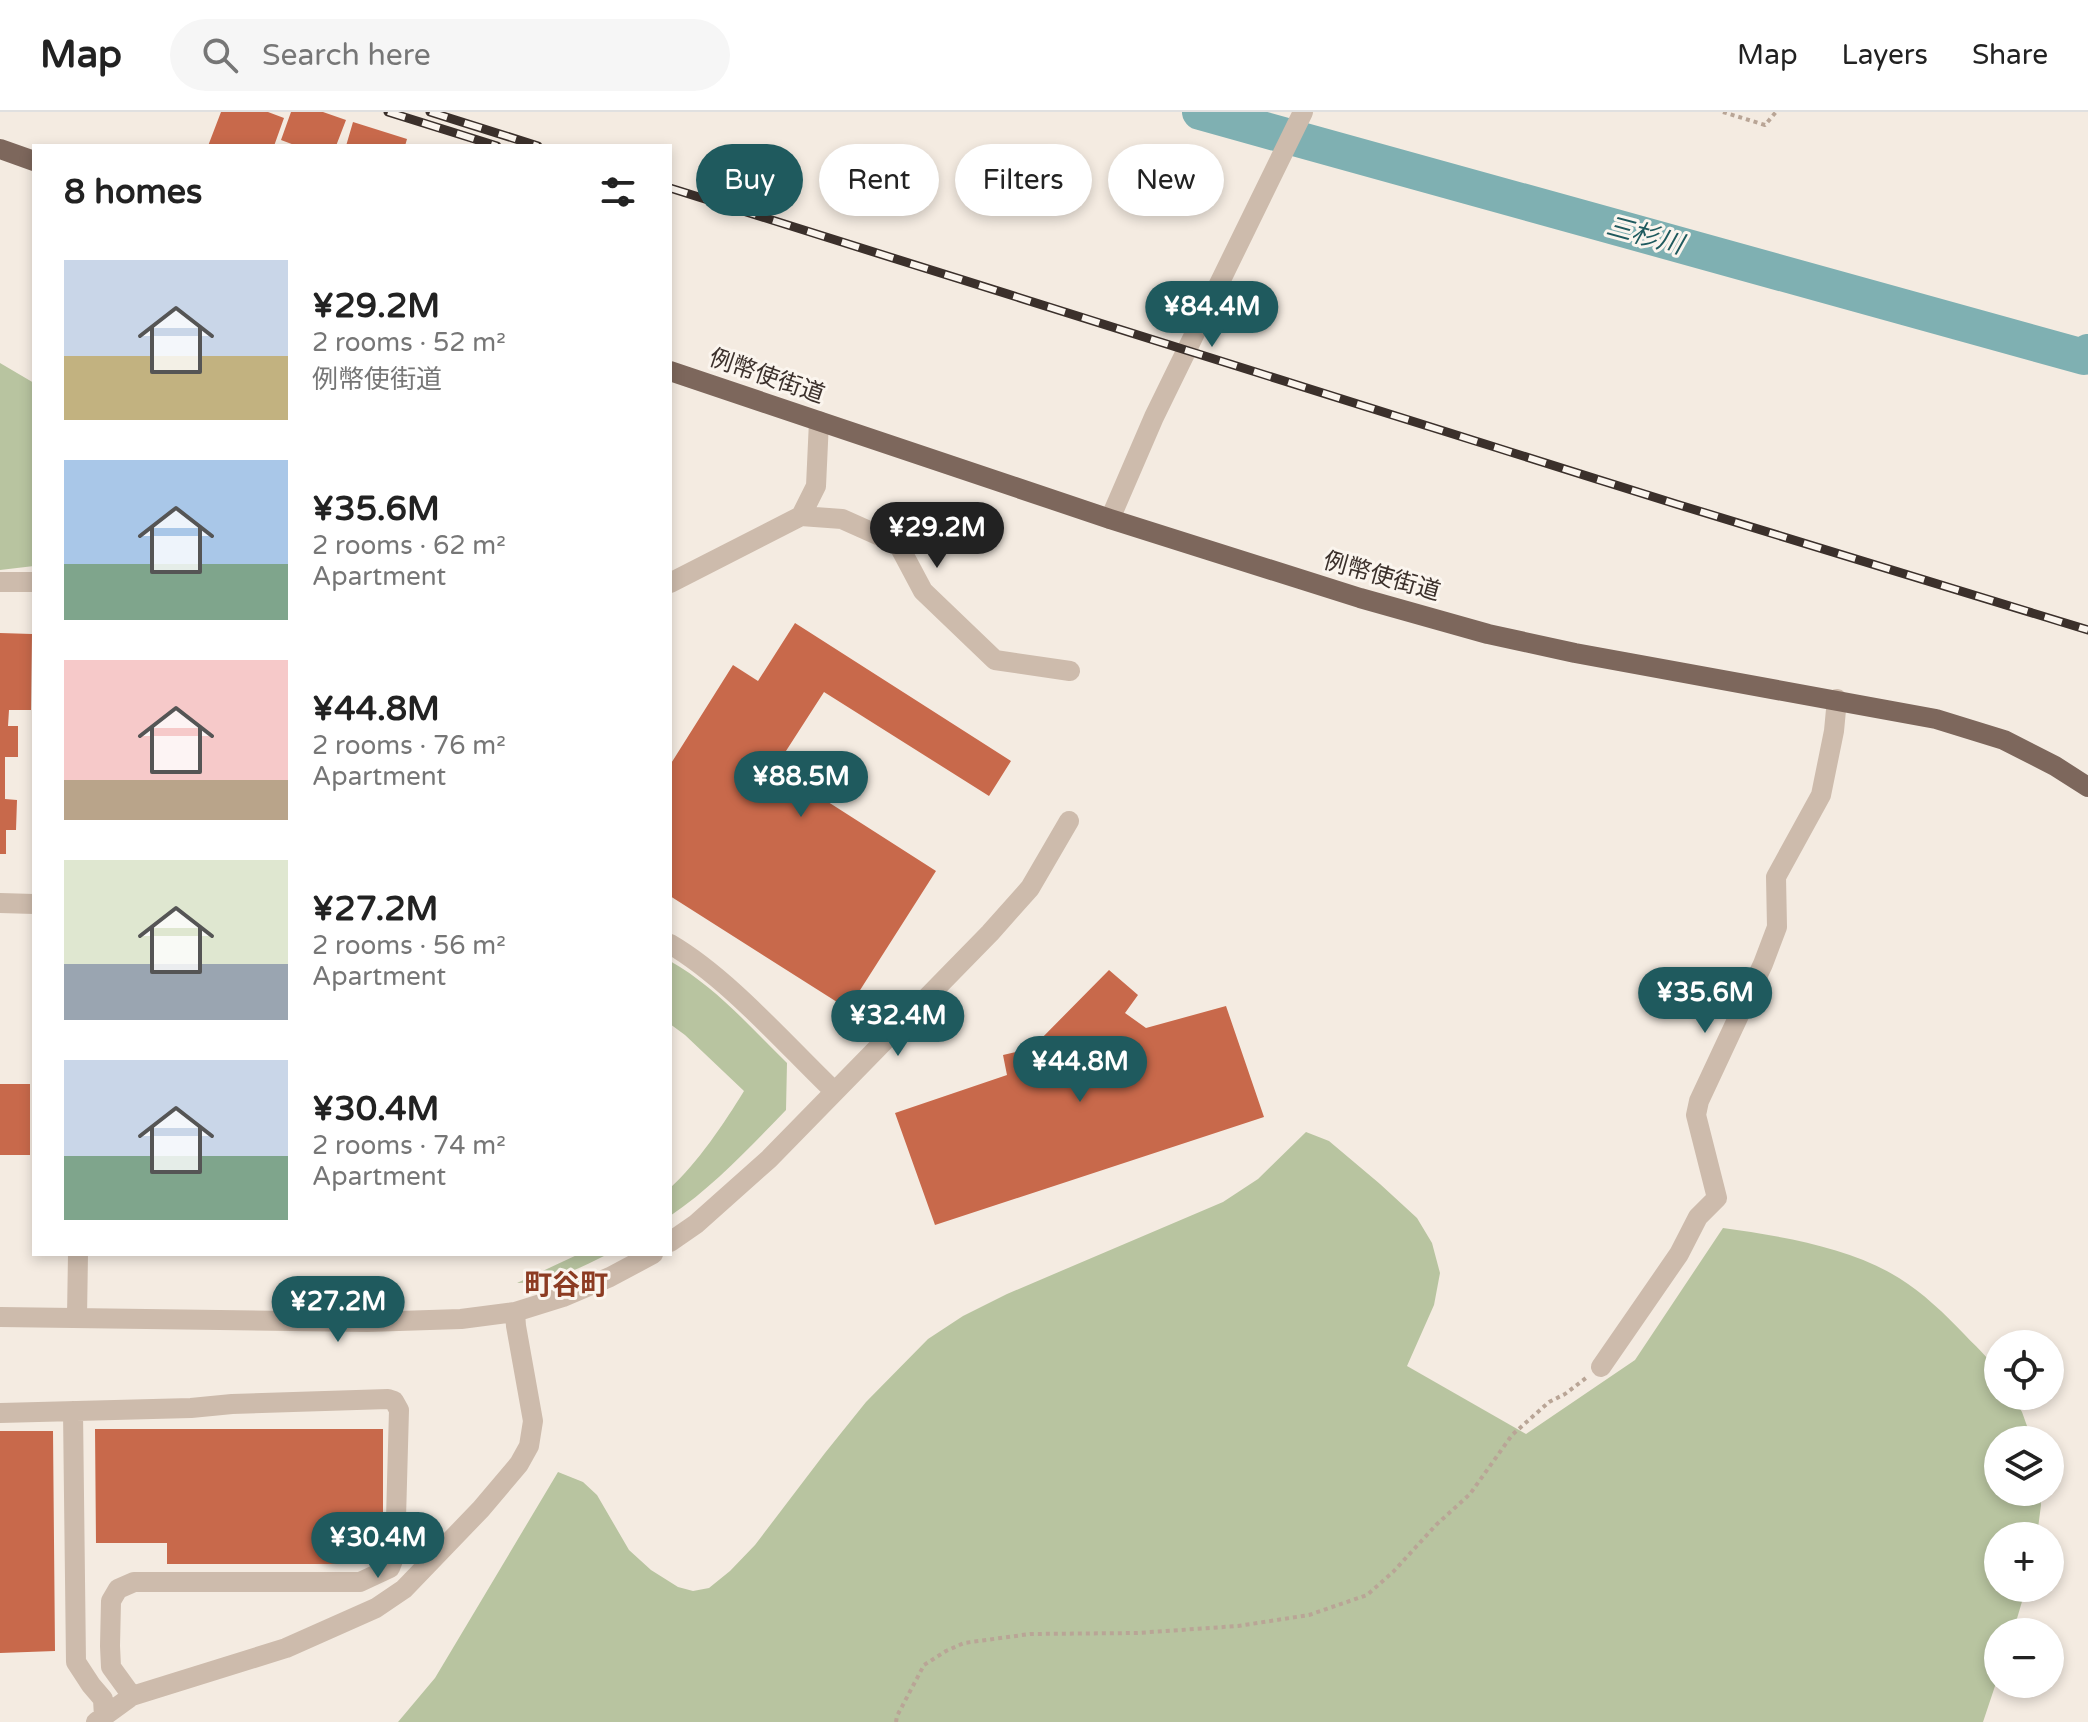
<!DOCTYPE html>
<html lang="en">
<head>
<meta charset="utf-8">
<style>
	:root { --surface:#fff; --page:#f6f6f6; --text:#222; --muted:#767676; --line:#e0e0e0; --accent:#1f5a5e }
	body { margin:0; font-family:"Varela Round","Noto Sans JP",sans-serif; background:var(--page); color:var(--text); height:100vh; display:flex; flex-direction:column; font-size:30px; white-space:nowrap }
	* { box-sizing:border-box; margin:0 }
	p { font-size:26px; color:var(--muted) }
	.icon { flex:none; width:44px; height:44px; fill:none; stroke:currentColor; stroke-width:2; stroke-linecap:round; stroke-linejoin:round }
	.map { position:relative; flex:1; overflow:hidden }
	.details { position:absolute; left:32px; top:32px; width:640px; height:1112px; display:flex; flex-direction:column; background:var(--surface); border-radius:0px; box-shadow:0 4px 12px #0003 }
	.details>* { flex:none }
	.top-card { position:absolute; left:696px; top:32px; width:760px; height:72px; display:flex; gap:16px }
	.controls { position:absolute; left:1984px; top:1218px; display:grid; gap:16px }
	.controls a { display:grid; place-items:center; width:80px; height:80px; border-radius:50%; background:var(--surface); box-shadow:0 4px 12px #0003; font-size:40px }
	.price { position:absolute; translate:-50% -68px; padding:0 18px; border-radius:28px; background:var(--accent); color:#fff; font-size:26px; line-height:52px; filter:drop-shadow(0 2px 4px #0008) }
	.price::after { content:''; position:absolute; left:50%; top:48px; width:24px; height:18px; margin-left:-12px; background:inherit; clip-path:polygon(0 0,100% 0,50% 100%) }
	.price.on { background:#222; color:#fff }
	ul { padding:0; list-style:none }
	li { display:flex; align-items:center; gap:24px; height:200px; padding:0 32px }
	li span { display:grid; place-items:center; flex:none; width:224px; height:160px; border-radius:0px; color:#555 }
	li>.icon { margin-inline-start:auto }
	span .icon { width:96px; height:96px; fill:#fffc; stroke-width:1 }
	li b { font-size:34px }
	h2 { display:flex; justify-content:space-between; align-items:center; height:96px; padding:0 32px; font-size:34px }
	.tag { padding:0 28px; border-radius:36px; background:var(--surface); box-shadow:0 4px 12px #0003; font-size:28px; line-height:72px }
	.tag.on { background:var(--accent); color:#fff }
	header { display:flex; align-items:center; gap:48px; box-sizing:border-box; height:112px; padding:0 40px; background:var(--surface); border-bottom:2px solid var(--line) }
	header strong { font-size:38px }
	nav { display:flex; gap:44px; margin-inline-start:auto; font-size:28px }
	.search { width:560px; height:72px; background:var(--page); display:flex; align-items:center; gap:20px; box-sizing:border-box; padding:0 28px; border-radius:44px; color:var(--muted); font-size:30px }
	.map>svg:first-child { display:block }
	.green { fill:#b8c4a0 }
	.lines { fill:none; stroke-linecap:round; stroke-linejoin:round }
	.stream { stroke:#7fb0b2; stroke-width:6 }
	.river { stroke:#7fb0b2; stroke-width:36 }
	.building { fill:#c8694b }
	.path { stroke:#b9a596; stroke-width:4; stroke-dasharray:4 4; stroke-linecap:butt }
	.minor { stroke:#cdbbac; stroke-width:20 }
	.major { stroke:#7d675c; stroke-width:20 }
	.rail-casing { stroke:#3b302b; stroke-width:9 }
	.rail { stroke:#fbf5ee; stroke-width:6; stroke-dasharray:18; stroke-linecap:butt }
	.labels { text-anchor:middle; stroke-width:6; stroke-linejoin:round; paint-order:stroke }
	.street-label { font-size:24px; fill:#3b302b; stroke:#fbf5ee }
	.water-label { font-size:26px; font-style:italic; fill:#1f5a5e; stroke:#fbf5ee }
	.quarter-label { font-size:28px; font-weight:bold; fill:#8c3b22; stroke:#fbf5ee }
</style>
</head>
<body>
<header>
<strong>Map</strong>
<div class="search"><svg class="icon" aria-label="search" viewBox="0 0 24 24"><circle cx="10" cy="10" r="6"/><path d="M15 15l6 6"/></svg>Search here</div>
<nav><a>Map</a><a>Layers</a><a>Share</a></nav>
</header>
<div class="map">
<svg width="2088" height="1610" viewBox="0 0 2088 1610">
	<rect width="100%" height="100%" fill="#f4ebe1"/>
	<path class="green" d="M0,251L34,271V454L0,458Z
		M670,849C716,875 750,915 787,951L786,998C749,1036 714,1074 670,1104V1076C697,1052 725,1010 744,979L685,923L670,912Z
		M1306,1020L1329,1029L1380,1072L1417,1106L1432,1131L1440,1161L1434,1193L1407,1254L1526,1322L1635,1248L1723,1116C1780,1124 1850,1135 1899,1166C1922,1180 1946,1203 1964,1222C1975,1234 1995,1250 1998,1266C1999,1271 1998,1278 1998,1284H2012L2022,1300L2032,1328H1998V1380H2040L2041,1393L2037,1424H1998V1476H2026L2013,1520H1998V1565L1983,1610H398L435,1566L558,1360L583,1370L597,1383L629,1438L651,1458L678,1475L693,1479L709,1476L730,1459L755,1433L825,1341L866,1290L928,1227L963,1204L1007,1182L1223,1090L1258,1067Z
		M579,1142H608C579,1157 549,1171 517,1171Z"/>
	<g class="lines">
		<path class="stream" d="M2084,245L2088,246"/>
		<path class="river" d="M1200,0L2084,245L2088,240"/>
	</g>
	<path class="building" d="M221,0H268L284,6L274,34H208Z
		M291,0H323L346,8L336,34H297L281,28Z
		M353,10L407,27L405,34H346Z
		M795,511L1011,649L989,684L824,580L775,656L936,759L848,897L670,784V653L733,553L758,569Z
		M0,521L32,522L31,598H9L8,614H18V645H5V687L17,688L16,718H6V742H0Z
		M1109,858L1138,883L1125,901L1146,916L1226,894L1264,1005L935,1113L895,1001L1007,963L1003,943L1032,936Z
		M0,972H30V1043H0Z
		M95,1317H383V1452H167V1431H96Z
		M0,1319H53L55,1539L0,1541Z"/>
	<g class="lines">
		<path class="path" d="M1723,0L1765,13L1776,0
			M896,1610L897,1604L924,1553L946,1539L964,1531L1030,1522L1137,1521L1238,1514L1309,1503L1367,1483L1393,1460L1436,1413L1470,1382L1512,1323L1549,1290L1565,1282L1586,1266"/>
		<path class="minor" d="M801,404L842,407L898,432L923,479L995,548L1070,559
			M1110,407L1154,305L1303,0
			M0,470H34
			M670,471L801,404L816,374L819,309
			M0,791L34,792
			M670,832C728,866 785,932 834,979
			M670,1130L696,1112L769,1047L990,821L1030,776L1069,709
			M0,1205L367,1210L461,1207L515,1200L563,1185L610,1165L653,1142
			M77,1205L78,1142
			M1601,1255L1679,1142L1698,1105L1717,1086L1696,1003L1699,989L1763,852L1777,815L1776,765L1821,683L1834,619L1837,587
			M73,1299L76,1550L91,1573L103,1587L104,1605
			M0,1301L191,1296L232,1292L388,1287L394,1289L399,1298L395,1443L390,1456L360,1470H134L118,1477L111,1489L110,1534L111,1555L132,1584
			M96,1610L132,1584L286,1536L376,1496L404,1477L481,1397L519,1352L529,1334L533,1309L516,1214L515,1200"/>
		<path class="major" d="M0,37L34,49
			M670,259L1110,407L1360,486L1488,522L1575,541L1936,607L2004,628L2055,654L2088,675"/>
		<defs>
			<path id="rail" d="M388,0L497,34
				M430,0L538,34
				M670,76L1676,392L2088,518"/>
		</defs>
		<use href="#rail" class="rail-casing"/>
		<use href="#rail" class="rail"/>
	</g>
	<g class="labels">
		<g class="street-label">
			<text transform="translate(767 264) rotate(19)" y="8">例幣使街道</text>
			<text transform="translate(1382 464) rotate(16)" y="8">例幣使街道</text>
		</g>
		<g class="water-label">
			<text transform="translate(1645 123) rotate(15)" y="9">三杉川</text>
		</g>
		<g class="quarter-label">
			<text x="566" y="1182">町谷町</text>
		</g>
	</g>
</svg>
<div class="controls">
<a><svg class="icon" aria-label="locate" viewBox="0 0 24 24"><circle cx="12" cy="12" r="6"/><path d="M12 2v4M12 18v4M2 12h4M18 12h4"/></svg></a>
<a><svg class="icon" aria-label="layers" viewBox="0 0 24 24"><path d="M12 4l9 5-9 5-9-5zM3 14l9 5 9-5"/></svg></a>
<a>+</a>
<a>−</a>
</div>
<b class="price" style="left:1212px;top:237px">¥84.4M</b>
<b class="price on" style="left:937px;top:458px">¥29.2M</b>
<b class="price" style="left:801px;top:707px">¥88.5M</b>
<b class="price" style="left:1705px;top:923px">¥35.6M</b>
<b class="price" style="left:898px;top:946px">¥32.4M</b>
<b class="price" style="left:1080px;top:992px">¥44.8M</b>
<b class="price" style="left:338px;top:1232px">¥27.2M</b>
<b class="price" style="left:378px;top:1468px">¥30.4M</b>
<div class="top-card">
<a class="tag on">Buy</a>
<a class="tag">Rent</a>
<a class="tag">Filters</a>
<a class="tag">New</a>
</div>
<section class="details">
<h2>8 homes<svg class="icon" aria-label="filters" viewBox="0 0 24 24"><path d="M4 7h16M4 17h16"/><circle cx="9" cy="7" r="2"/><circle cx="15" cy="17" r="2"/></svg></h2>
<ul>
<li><span style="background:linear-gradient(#c9d6e8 60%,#c2b280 0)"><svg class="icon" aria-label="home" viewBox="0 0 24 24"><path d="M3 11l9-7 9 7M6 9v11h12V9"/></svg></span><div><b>¥29.2M</b><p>2 rooms · 52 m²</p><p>例幣使街道</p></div></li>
<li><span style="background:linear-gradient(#a9c7e8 65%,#7fa58c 0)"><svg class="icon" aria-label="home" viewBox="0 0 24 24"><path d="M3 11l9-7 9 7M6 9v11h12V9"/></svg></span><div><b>¥35.6M</b><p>2 rooms · 62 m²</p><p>Apartment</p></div></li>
<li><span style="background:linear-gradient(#f6c9c9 75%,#b9a48a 0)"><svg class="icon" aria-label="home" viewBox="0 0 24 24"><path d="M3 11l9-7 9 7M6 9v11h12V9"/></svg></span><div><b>¥44.8M</b><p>2 rooms · 76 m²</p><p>Apartment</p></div></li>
<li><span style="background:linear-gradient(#dfe7d0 65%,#9aa5b1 0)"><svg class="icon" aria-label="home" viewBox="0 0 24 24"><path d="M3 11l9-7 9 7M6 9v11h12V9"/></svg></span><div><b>¥27.2M</b><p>2 rooms · 56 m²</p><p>Apartment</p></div></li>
<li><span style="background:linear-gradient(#c9d6e8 60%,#7fa58c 0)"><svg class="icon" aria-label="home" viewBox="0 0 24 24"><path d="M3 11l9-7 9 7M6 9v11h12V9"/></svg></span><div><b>¥30.4M</b><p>2 rooms · 74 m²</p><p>Apartment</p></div></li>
</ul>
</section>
</div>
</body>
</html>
